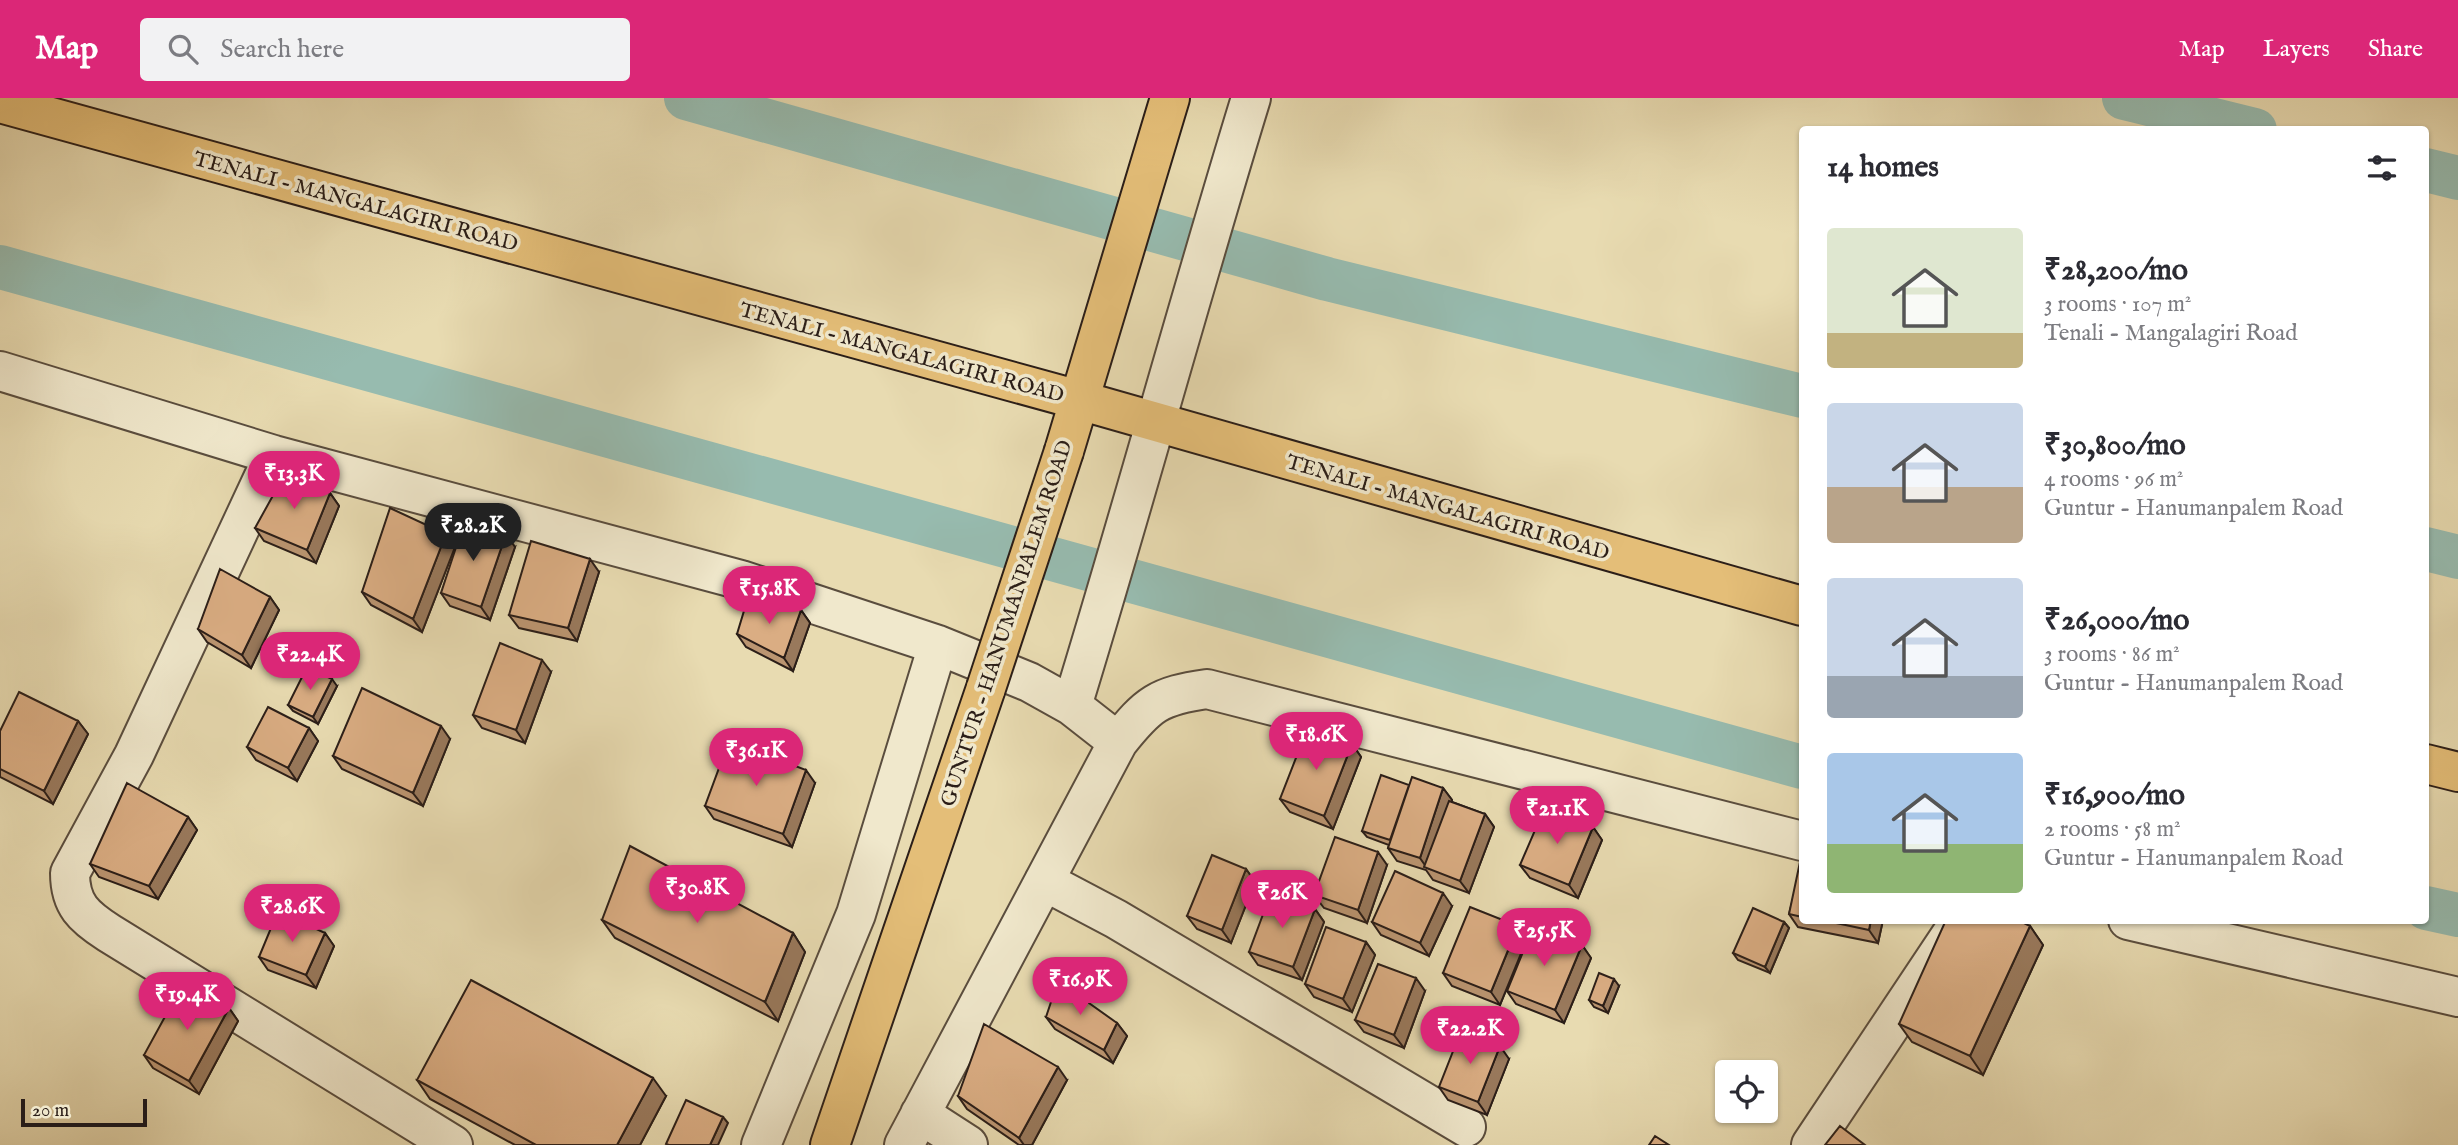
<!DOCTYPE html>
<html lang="en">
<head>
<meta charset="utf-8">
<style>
	:root { --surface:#fff; --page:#f2f2f3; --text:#2b2b33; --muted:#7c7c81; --accent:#db2777 }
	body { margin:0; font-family:"IM FELL English",serif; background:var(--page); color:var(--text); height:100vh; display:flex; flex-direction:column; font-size:26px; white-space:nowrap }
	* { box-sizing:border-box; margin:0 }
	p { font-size:23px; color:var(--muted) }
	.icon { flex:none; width:38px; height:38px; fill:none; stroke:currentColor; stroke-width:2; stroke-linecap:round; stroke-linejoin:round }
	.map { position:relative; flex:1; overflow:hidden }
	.side { position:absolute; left:1799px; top:28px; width:630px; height:798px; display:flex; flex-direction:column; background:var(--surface); border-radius:7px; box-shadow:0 2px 5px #0004 }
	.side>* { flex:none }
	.buttons { position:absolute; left:1715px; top:962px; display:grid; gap:14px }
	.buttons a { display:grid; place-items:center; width:63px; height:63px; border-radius:7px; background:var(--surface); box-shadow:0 2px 5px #0004; font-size:35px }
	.scale { position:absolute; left:21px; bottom:18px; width:126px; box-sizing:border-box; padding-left:7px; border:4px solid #2b1e18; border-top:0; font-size:19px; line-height:24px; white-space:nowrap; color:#2b1e18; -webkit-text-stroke:5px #f0e8cc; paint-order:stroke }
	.price { position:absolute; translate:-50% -60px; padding:0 16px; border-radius:24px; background:var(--accent); color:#fff; font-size:23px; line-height:46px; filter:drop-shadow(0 2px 4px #0008) }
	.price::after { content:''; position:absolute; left:50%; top:42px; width:21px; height:16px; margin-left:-10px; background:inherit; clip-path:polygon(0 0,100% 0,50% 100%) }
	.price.on { background:#222; color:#fff }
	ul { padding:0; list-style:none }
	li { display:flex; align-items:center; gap:21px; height:175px; padding:0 28px }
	li span { display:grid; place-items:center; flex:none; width:196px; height:140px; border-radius:7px; color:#555 }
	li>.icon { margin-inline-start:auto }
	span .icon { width:84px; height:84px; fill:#fffc; stroke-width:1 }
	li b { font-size:30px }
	h2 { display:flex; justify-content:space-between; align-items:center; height:84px; padding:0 28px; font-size:30px }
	header { display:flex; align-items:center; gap:42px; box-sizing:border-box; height:98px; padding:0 35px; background:var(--accent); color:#fff }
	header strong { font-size:33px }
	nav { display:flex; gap:38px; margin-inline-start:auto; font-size:24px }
	.search { width:490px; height:63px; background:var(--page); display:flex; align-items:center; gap:18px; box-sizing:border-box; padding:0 24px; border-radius:7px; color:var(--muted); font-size:26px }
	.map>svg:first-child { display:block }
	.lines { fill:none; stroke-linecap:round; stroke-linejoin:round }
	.canal { stroke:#97bbaf; stroke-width:44 }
	.minor-casing { stroke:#5a4d3e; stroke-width:42 }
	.major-casing { stroke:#2b1e18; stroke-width:42 }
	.minor { stroke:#f0e8cc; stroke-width:38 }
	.major { stroke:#e4be78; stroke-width:38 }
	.major-bridge-casing { stroke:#2b1e18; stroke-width:42; stroke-linecap:butt }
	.major-bridge { stroke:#e4be78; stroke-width:38 }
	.wall { fill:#bb9571; stroke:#2b1e18; stroke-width:2 }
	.shaded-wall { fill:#99795c; stroke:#2b1e18; stroke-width:2 }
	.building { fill:#daad83; stroke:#2b1e18; stroke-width:2 }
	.labels { text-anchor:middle; stroke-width:7; stroke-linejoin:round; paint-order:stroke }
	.street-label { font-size:21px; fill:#2b1e18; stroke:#f0e8cc }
</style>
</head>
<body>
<header>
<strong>Map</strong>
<div class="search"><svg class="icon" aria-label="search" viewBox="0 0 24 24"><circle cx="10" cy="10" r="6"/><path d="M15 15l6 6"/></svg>Search here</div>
<nav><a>Map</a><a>Layers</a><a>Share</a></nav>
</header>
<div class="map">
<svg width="2458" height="1047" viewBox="0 0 2458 1047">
	<rect width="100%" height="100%" fill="#e8dbb1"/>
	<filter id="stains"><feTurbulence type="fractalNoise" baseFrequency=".00286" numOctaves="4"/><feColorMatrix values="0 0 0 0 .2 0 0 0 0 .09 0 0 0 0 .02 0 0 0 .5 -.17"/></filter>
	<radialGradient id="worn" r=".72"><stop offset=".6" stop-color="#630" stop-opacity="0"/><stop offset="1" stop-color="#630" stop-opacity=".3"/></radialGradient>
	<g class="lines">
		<path class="canal" d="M686,0L1327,181L1802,298
			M2124,0L2255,32
			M2426,72L2458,80
			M0,169L1802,669
			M2426,451L2458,459
			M2426,810L2458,817"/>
		<defs>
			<path id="minor" d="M0,273L274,357L741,482L938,547L1029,584L1072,608L1118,644
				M274,357L134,657L70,775C70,807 84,819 109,835L453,1047
				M1072,608C1134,406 1189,202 1251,0
				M1044,783L1116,821L1466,1029
				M2128,822L2458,899
				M920,1016L968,1047
				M761,1047L856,816L938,547
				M904,1047L1118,644C1148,606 1158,598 1207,591L1802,743
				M1811,1047L1961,822"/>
			<path id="major" d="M0,5L1079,302L1802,508
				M1064,353L1170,0
				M2426,666L2458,674
				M830,1047L986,590"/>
		</defs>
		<use href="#minor" class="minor-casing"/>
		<use href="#major" class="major-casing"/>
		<use href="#minor" class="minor"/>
		<use href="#major" class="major"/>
		<defs>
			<path id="major-bridge" d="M986,590L1064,353"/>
		</defs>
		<use href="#major-bridge" class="major-bridge-casing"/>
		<use href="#major-bridge" class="major-bridge"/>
	</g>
	<path class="wall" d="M330,395L339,408L316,465L264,443L255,430Z
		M446,436L455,449L422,534L371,507L362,494Z
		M515,449L490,522L450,508L441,495Z
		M599,474L577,543L519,530L509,517Z
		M270,499L279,512L251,570L207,544L198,531Z
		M801,512L810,525L793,573L746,549L737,536Z
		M551,574L525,645L482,630L473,617Z
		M337,588L318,626L293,613L288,607Z
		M78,623L88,636L53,706L0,679V633Z
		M309,630L318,643L297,683L256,662L247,649Z
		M450,641L423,708L342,671L333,658Z
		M1352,646L1361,659L1333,731L1290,714L1280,701Z
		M815,685L792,749L714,721L705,708Z
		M1409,687L1443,690L1452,702V704L1485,716L1494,729L1469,795L1433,782L1426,772L1397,763L1388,750L1389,747L1367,739L1362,733Z
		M188,719L197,732L158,801L99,779L90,766Z
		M1593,729L1602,742L1578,800L1530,780L1520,767Z
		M1802,765V822H1883L1878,845L1798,829L1789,816Z
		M1387,767L1367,825L1324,810L1314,797Z
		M1246,771L1255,784L1231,845L1197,831L1187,818Z
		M1452,808L1429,858L1381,837L1372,824Z
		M1315,811L1324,824L1302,882L1258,867L1249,854Z
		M602,822L793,835L805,854L778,923L615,840Z
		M1784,824L1789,830L1770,875L1738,862L1733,855Z
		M1518,828L1527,841L1500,907L1452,888L1443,875Z
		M2030,828L2043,847L1983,977L1912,944L1899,926Z
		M325,835L334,848L316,890L268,872L259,859Z
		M1366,844L1375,857L1352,914L1314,899L1305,886Z
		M1582,847L1591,860L1564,925L1516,906L1507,893Z
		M1619,888L1608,915L1594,909L1589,902Z
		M1425,893L1404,950L1364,934L1355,922Z
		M229,910L238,923L199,996L153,970L144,957Z
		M1046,919L1117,925L1127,938L1113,965L1055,931Z
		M1509,961L1487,1017L1448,1002L1439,989Z
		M417,982L666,998L640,1047H515L430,1001Z
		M1067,982L1032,1047H1019L967,1011L958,998Z"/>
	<path class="shaded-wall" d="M330,395L339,408L316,465L307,452Z
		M446,436L455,449L422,534L413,521Z
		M506,436L515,449L490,522L481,509Z
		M590,461L599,474L577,543L568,530Z
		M270,499L279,512L251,570L242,557Z
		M801,512L810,525L793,573L784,560Z
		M542,562L551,574L525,645L516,632Z
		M332,581L337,588L318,626L313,619Z
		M78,623L88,636L53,706L44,693Z
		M441,628L450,641L423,708L413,695Z
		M309,630L318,643L297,683L288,670Z
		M1352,646L1361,659L1333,731L1324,718Z
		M806,672L815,685L792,749L783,736Z
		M1443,690L1452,702L1430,771L1427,770L1420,760Z
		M1485,716L1494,729L1469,795L1460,783Z
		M188,719L197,732L158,801L149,788Z
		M1593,729L1602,742L1578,800L1569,787Z
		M1378,754L1387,767L1367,825L1358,812Z
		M1246,771L1255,784L1231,845L1222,832Z
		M1443,795L1452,808L1429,858L1420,845Z
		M1315,811L1324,824L1302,882L1293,869Z
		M1871,822H1883L1878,845L1869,832Z
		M1784,824L1789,830L1770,875L1765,869Z
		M1518,828L1527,841L1500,907L1491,894Z
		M2030,828L2043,847L1983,977L1970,958Z
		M325,835L334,848L316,890L306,877Z
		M793,835L805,854L778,923L765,904Z
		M1366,844L1375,857L1352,914L1343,901Z
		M1582,847L1591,860L1564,925L1555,912Z
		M1416,880L1425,893L1404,950L1394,937Z
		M1614,881L1619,888L1608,915L1603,908Z
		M229,910L238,923L199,996L189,983Z
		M1117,925L1127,938L1113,965L1104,952Z
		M1500,948L1509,961L1487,1017L1478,1004Z
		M1058,969L1067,982L1032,1047H1024L1019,1040Z
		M653,980L666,998L640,1047H617Z
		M723,1019L728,1025L718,1047H710Z"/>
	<path class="building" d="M286,374L330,395L307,452L255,430Z
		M390,410L446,436L413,521L362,494Z
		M465,422L506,436L481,509L441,495Z
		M531,443L590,461L568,530L509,517Z
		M220,471L270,499L242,557L198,531Z
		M747,503L801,512L784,560L737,536Z
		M500,545L542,562L516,632L473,617Z
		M307,569L332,581L313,619L288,607Z
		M362,590L441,628L413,695L333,658Z
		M19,594L78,623L44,693L0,671V633Z
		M268,609L309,630L288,670L247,649Z
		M1308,629L1352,646L1324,718L1280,701Z
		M729,643L806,672L783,736L705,708Z
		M1381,677L1409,687L1390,742L1362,733Z
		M1412,679L1443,690L1420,760L1388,750Z
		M127,685L188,719L149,788L90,766Z
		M1449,703L1485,716L1460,783L1424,769Z
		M1545,709L1593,729L1569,787L1520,767Z
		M1335,739L1378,754L1358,812L1314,797Z
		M630,748L793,835L765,904L602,822Z
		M1212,757L1246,771L1222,832L1187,818Z
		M1800,764L1802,765V819L1789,816Z
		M1395,773L1443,795L1420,845L1372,824Z
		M1271,795L1315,811L1293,869L1249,854Z
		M1470,809L1518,828L1491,894L1443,875Z
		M1753,810L1784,824L1765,869L1733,855Z
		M278,813L325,835L306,877L259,859Z
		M1822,822H1871L1869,832Z
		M1946,822H2018L2030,828L1970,958L1899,926Z
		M1534,827L1582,847L1555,912L1507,893Z
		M1326,829L1366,844L1343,901L1305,886Z
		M1378,866L1416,880L1394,937L1355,922Z
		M1599,875L1614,881L1603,908L1589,902Z
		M471,882L653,980L617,1047H536L417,982Z
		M1058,883L1117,925L1104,952L1046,919Z
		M184,884L229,910L189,983L144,957Z
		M984,926L1058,969L1019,1040L958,998Z
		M1461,933L1500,948L1478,1004L1439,989Z
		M686,1002L723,1019L710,1047H669L666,1046Z
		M1840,1028L1865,1047H1825Z
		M1655,1038L1669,1047H1649Z"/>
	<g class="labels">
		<g class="street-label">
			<text transform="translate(356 103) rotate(15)" y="7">TENALI - MANGALAGIRI ROAD</text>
			<text transform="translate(902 254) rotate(15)" y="7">TENALI - MANGALAGIRI ROAD</text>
			<text transform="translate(1448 409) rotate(16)" y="7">TENALI - MANGALAGIRI ROAD</text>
			<text transform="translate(1006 525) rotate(-72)" y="7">GUNTUR - HANUMANPALEM ROAD</text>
		</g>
	</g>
	<rect width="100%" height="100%" filter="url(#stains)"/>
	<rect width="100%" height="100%" fill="url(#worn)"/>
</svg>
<div class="buttons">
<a><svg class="icon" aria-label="locate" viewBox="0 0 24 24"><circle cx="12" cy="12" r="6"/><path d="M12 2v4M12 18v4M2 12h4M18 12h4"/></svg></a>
</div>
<div class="scale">20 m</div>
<b class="price" style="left:294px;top:413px">₹13.3K</b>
<b class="price on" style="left:473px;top:465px">₹28.2K</b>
<b class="price" style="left:769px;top:528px">₹15.8K</b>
<b class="price" style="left:310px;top:594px">₹22.4K</b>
<b class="price" style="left:1316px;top:674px">₹18.6K</b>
<b class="price" style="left:756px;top:690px">₹36.1K</b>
<b class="price" style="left:1557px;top:748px">₹21.1K</b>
<b class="price" style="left:697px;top:827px">₹30.8K</b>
<b class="price" style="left:1282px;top:832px">₹26K</b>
<b class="price" style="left:292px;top:846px">₹28.6K</b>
<b class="price" style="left:1544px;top:870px">₹25.5K</b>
<b class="price" style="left:1080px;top:919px">₹16.9K</b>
<b class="price" style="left:187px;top:934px">₹19.4K</b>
<b class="price" style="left:1470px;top:968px">₹22.2K</b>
<section class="side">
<h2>14 homes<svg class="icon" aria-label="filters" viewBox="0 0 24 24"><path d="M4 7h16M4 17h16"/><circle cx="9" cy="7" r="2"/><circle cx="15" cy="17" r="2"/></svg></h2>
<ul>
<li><span style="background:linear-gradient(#dfe7d0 75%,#c2b280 0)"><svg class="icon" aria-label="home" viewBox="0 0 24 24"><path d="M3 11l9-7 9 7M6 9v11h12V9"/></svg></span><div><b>₹28,200/mo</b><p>3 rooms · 107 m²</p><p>Tenali - Mangalagiri Road</p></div></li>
<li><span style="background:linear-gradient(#c9d6e8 60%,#b9a48a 0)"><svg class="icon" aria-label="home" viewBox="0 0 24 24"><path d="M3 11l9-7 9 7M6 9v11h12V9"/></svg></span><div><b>₹30,800/mo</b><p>4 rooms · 96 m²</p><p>Guntur - Hanumanpalem Road</p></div></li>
<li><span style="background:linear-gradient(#c9d6e8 70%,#9aa5b1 0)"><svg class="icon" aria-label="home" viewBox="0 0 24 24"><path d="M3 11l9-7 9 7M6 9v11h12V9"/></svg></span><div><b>₹26,000/mo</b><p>3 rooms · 86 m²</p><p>Guntur - Hanumanpalem Road</p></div></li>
<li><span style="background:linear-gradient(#a9c7e8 65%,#8fb573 0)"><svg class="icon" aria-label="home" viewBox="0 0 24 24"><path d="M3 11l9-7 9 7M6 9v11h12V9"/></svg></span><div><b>₹16,900/mo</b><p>2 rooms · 58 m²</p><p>Guntur - Hanumanpalem Road</p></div></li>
</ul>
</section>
</div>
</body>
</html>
